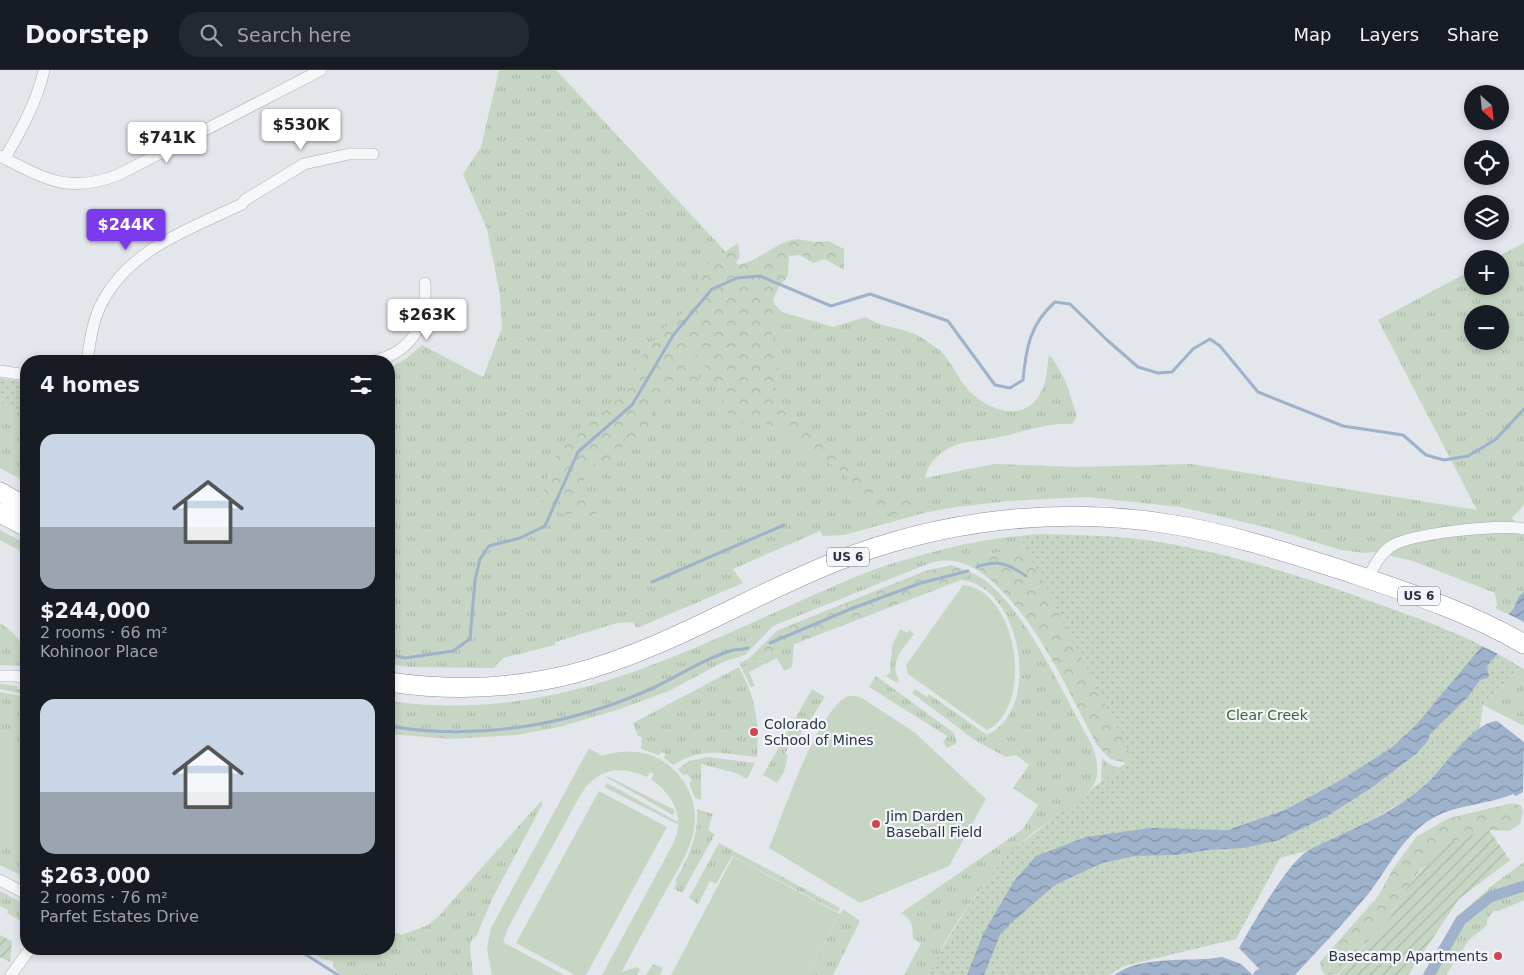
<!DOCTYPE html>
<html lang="en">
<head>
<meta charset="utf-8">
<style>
	:root { --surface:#171b24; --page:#242831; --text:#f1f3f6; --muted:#9ea1a6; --line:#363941; --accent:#7c3aed }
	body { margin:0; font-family:"DejaVu Sans",sans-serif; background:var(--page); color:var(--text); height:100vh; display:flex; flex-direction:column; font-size:19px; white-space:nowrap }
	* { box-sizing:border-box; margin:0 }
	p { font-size:16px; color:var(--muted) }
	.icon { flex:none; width:28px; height:28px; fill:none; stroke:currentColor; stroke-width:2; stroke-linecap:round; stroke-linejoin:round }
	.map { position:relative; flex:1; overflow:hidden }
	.drawer { position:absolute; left:20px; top:285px; width:375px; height:600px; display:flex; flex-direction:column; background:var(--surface); border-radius:20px; box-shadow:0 2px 8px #0003 }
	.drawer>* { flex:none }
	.needle { width:32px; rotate:153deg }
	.controls { position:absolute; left:1464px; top:15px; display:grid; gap:10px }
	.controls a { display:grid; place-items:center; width:45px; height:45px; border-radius:50%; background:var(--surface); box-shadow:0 2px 8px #0003; font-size:25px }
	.price { position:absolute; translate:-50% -42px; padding:0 11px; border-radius:5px; background:#fff; color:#222; font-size:16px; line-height:32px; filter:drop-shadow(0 1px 2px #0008) }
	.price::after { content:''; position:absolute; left:50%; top:30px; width:15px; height:11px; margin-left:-8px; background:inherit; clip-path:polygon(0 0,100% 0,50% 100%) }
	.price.selected { background:var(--accent); color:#fff }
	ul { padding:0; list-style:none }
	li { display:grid; align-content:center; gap:10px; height:265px; padding:0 20px }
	li span { display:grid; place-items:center; height:155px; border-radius:15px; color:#555 }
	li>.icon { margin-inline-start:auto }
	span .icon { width:90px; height:90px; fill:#fffc; stroke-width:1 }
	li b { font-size:21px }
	h2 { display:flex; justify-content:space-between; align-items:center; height:60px; padding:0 20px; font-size:21px }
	header { display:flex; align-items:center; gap:30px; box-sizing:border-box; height:70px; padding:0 25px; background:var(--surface); border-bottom:1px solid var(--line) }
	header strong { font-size:24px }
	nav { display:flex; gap:28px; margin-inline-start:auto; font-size:18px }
	.search { width:350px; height:45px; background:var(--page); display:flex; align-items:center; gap:12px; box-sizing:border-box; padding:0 18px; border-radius:20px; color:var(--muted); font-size:19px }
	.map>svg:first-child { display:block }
	.grass { fill:url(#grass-tufts); fill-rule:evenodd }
	.forest { fill:url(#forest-crowns) }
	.park { fill:url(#park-dots) }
	.garden { fill:url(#garden-furrows) }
	.pitch { fill:#c7d6c4 }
	.water { fill:url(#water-waves) }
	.pier { fill:#e3e6eb }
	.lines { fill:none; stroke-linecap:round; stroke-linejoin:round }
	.stream { stroke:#9eb2cc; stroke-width:3 }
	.canal { stroke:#9eb2cc; stroke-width:11 }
	.minor-casing { stroke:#a8acb6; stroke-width:12 }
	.trunk-casing { stroke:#8a92a3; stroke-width:20 }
	.minor { stroke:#f6f7f9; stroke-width:11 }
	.trunk { stroke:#fff; stroke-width:19 }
	.poi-dot { fill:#d24654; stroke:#f3f5f9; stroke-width:2 }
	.labels { text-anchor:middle; stroke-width:4.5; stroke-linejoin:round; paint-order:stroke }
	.shield { fill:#f3f5f9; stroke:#666c7a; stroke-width:1 }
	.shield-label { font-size:12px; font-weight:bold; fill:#2a3244 }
	.park-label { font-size:14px; fill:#3d6037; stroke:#f3f5f9 }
	.poi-label { font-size:14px; fill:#2a3244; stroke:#f3f5f9; text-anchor:start }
</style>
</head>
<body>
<header>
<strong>Doorstep</strong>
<div class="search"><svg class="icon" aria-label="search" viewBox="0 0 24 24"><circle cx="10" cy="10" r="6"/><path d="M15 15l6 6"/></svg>Search here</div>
<nav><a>Map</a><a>Layers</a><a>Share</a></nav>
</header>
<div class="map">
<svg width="1524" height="905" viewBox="0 0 1524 905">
	<defs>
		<pattern id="grass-tufts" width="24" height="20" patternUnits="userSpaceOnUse" patternTransform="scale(1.25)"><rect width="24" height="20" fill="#c7d6c4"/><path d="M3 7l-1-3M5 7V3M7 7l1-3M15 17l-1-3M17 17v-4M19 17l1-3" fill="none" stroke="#abb8aa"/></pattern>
		<pattern id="forest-crowns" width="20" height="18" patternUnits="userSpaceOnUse" patternTransform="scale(1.25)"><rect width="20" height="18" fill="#c7d6c4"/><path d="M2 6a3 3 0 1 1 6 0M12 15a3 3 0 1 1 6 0" fill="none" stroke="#abb8aa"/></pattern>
		<pattern id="park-dots" width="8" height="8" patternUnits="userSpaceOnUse" patternTransform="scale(1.25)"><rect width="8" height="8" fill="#c7d6c4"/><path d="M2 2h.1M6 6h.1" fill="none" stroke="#abb8aa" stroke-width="1.8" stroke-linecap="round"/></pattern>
		<pattern id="garden-furrows" width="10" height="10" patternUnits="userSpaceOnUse" patternTransform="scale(1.25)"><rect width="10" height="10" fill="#c7d6c4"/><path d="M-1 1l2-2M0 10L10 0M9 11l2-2" fill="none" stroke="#abb8aa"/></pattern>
		<pattern id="water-waves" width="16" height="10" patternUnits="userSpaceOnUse" patternTransform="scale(1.25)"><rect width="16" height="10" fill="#9eb2cc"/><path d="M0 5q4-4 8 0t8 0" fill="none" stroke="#8191a7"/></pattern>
	</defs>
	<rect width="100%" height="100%" fill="#e3e6eb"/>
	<path class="grass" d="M499,0H556L782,242L833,257L866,247C880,257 893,256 909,262C920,265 929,273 938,279C951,289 955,304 965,316C983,339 1024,356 1041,322C1047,312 1047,296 1049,285L1052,287L1065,310L1077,346L1072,354C1044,352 1017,365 989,369C976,371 964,371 951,377C939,383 927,394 925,408L994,394L1077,397L1191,394L1477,440L1378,250L1472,200V216H1500V189H1494L1524,173V435L1512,448L1524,465V522L1519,526L1509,545L1495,538L1497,535L1495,523L1413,491L1374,482L1365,483L1341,480L1269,458L1181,437L1087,427L1008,431L957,437L928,442L844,465L823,466L820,461L733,499L743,513L637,558L633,552L617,553L555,572V575L503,588L494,598L408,597L389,594V350L392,349L389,339V298L407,288L422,275L483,307L502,258L500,225L487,159L463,104L481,77ZM1472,244H1500V271H1472Z
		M0,330L26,348V412L0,398Z
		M0,460L26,474V484L0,470Z
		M1019,466L1024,477L989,484L981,489L979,501C962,491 949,488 930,493L773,556L745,585L723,592L669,621L617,640L559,657L517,665L450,669L389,664V631C573,657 707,567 870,501C918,485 968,471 1019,466Z
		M972,503C1019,522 1065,629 1091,673C1097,688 1102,707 1090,720C1079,734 1045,753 1029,766C995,795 944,863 930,905H904L921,873L913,869C913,857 912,849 901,843L1023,759L1038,735L1013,718L1029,695L1016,685L1006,687L976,671L912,623L915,619L927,627L929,624L987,665C1043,640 1022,516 961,510Z
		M0,553C15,562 29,579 22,596L0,595Z
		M900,559L907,563L909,560L914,564C904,578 888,592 899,610L897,613L886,606L890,603L892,576Z
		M794,574L792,597L784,601L777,588L749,602L755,616L751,617L740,595Z
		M739,597C756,629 759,651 757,687C722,684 706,676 673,695L664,688L665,684L662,681L659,685L641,679L642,667L638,666L633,653Z
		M1520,597L1524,599V656L1483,635Z
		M876,606L954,663L957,673L947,678L943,672L947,666L869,617Z
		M0,614L17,616V619L26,621V625L0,619Z
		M812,619L825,627L794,675L791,674L785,683L788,686L784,702L777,713L763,705Z
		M0,622L26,627V808L0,795Z
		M708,687L755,693L747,709L736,703L701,694V730L695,728L689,713L692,711L687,704L683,705L678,699L689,691Z
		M1102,688L1111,695L1122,698L1101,712Z
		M541,731L543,733L492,829L477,865L471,871L470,879L473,905H340L333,897V891L323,889L306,879H389V864L397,863L401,865L426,856L437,848Z
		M697,739L713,744L708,760L715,764L682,823L674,819L677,813L675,811C688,789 699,766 697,739Z
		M719,773L840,838L838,842L732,786L716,814L710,811L698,834L689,828Z
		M1524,792V830L1499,841H1493L1487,850V855L1469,870L1446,905H1422L1464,841L1494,814Z
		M0,821L26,835V854L7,843L8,840L0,836Z
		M843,839L860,851L833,905H807Z
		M653,894L663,898L660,905H646Z
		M637,897L640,899L637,905H620L621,902Z"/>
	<path class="forest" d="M797,169L816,172L828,171L844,179V200L825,189L813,193L800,185L789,186L788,206L779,217L773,229L779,250C765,265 775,285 779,303L770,324C779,337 793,342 804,353C809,358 812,365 815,370L825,373L855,394L859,404L868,410L872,418L900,430L919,427L930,432L893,446L876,438L853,418L846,406L835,396L818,390L800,378L794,367L757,349L739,354L732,352L710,302L692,282L682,285L681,290L699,303L698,311L686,310L676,312L667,334L657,336L648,355V370C639,371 633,367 624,369L620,389L597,393L585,399C584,418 579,427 597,438L596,448L580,447L574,443L565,445L543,434V423L555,387L569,371L628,321L633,300L660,262L682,243L694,226L700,199L738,173L740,187L734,195C758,194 773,172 797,169Z
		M1021,477H1031L1145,679L1127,693L1110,689L1097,675C1065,616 1034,541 979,501L981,489L989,484Z
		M952,495L972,503L961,510L740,595L739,593L748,589L778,560L925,501Z
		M1513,733L1521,736L1523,742L1520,754L1509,761L1489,760L1421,799L1408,816L1389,849L1338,904L1326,905L1322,901L1320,892L1379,825L1393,799L1416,767L1449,748Z"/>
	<path class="park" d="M0,308L26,312V348L0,330Z
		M1037,464C1078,465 1119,465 1159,472C1233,484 1307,508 1378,534C1426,551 1477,569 1520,597L1483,635L1480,657L1425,715L1407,729L1363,755L1306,781L1280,788L1236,869L1124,896L1109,905H930L933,894L962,846L987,810L1009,783L1132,688L1019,466Z"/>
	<path class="garden" d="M1489,760L1510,790L1459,829L1408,905H1338L1389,849L1408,816L1441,778L1461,768Z
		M0,865L12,871L10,892L0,887Z"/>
	<path class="pitch" d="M963,515C1018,520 1035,637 987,660L908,604L906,595Z
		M848,626H855L862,628L914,662L986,729L949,796L860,833L769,778C782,746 818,639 848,626Z
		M0,674L26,688V786L0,773Z
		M589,678L602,686C626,678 652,680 671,697C686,710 696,730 695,751C694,777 676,802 664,824C649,851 634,878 620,905H602L673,774C686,747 674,726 651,709L654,704L650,702L647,707C619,695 598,698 581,724L509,856L503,872L564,905H492L487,879L491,858Z
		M607,706L675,740L673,745L606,707Z
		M607,713L678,752L677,754L604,717Z
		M599,721L667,757L586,905H575L516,873Z
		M733,787L840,844L807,905H671Z"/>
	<path class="water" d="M1524,522V555L1486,597L1489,605L1487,608L1480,610L1468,627L1430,664L1427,672L1416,684L1374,716L1326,747L1276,771L1243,778L1208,780L1177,785L1135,786L1102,793L1055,815L1010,854L1000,865L984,905H967L983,864L1014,811L1036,786L1086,767L1150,758L1228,760L1285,740L1341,710L1391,678L1416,655L1513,539L1519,526Z
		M1497,651L1524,672L1523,722L1516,726L1513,724C1488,735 1457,734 1433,748C1403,765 1389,797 1369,823C1346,851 1320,878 1295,905H1265L1239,878C1253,854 1285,797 1306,782C1316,775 1329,771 1340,765C1370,752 1400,737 1425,715C1444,698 1472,653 1497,651Z
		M1222,887L1241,894L1253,905H1114C1144,884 1187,893 1222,887Z"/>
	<path class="pier" d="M1506,543L1524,552V558L1500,585L1480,575Z"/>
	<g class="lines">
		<path class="stream" d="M977,497C997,489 1009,494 1026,506
			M652,512L784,455
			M770,573L853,538L921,513L968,501
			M389,584L405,588L453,581L470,569L475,510L480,489L489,476L520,468L545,456L578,382L632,335L674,264L712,219L737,208L760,206L831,236L870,224L948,251L995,315L1010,318L1023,310C1026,278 1030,254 1055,232L1070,234L1107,270L1138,297L1158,303L1172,302L1193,279L1210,269L1220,276L1258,322L1343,356L1403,365L1426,385L1444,390L1468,386L1495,370L1524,339
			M389,656C475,671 564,656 644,622C673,610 700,590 730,581C735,579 742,580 748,578
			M297,879L338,905"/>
		<path class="canal" d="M1259,905L1264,904
			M1429,905L1461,850L1490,827L1524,816"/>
		<defs>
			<path id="minor" d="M0,86C45,109 68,124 118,105L321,0
				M5,88C21,60 37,32 44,0
				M87,291C90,271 93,247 104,229C132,178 192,158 242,134L245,130L304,94L349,84H373
				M374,291C415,281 427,252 425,213
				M0,301L26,305
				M1367,509C1374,497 1379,485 1390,477C1410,463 1500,454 1524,459
				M0,606H17L26,609
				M0,810L26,824
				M11,905L30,879"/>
			<path id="trunk" d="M0,422L26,437
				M0,443L26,457
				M389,612C450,621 512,619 572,604C665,580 747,527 835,492C940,450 1058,436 1169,454C1228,463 1285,482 1342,500C1404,521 1467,541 1524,574"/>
		</defs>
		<use href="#minor" class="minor-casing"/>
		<use href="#trunk" class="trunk-casing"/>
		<use href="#minor" class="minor"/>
		<use href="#trunk" class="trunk"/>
	</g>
	<g class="poi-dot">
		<circle cx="754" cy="662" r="5"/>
		<circle cx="876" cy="754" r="5"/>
		<circle cx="1498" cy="886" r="5"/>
	</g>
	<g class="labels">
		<g class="shield">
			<rect x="827" y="477.5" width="42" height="19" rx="4"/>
			<rect x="1398" y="516.5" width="42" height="19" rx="4"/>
		</g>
		<g class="shield-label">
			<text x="848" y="491">US 6</text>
			<text x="1419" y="530">US 6</text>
		</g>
		<g class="park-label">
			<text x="1267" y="650">Clear Creek</text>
		</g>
		<g class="poi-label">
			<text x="764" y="659">Colorado<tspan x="764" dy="16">School of Mines</tspan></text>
			<text x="886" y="751">Jim Darden<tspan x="886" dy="16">Baseball Field</tspan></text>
			<text x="1488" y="891" text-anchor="end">Basecamp Apartments</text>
		</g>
	</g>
</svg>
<div class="controls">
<a><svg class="needle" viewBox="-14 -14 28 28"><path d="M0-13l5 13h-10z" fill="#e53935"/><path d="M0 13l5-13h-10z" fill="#9ea1a6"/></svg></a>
<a><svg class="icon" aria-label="locate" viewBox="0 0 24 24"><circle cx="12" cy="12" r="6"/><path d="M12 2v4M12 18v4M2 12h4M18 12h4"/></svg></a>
<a><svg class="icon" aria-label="layers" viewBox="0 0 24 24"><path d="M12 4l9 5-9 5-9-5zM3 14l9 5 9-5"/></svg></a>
<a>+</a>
<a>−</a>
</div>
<b class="price" style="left:301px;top:81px">$530K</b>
<b class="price" style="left:167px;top:94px">$741K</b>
<b class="price selected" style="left:126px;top:181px">$244K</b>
<b class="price" style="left:427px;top:271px">$263K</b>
<section class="drawer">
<h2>4 homes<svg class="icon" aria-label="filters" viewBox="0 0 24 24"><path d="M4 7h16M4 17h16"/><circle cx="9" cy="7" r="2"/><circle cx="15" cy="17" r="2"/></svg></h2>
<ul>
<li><span style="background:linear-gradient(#c9d6e8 60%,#9aa5b1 0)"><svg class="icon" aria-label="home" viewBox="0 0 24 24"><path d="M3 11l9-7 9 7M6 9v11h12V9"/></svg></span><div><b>$244,000</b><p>2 rooms · 66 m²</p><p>Kohinoor Place</p></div></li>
<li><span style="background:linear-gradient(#c9d6e8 60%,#9aa5b1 0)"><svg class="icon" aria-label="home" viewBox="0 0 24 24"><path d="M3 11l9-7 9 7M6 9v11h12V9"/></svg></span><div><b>$263,000</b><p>2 rooms · 76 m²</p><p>Parfet Estates Drive</p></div></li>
</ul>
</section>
</div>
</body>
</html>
